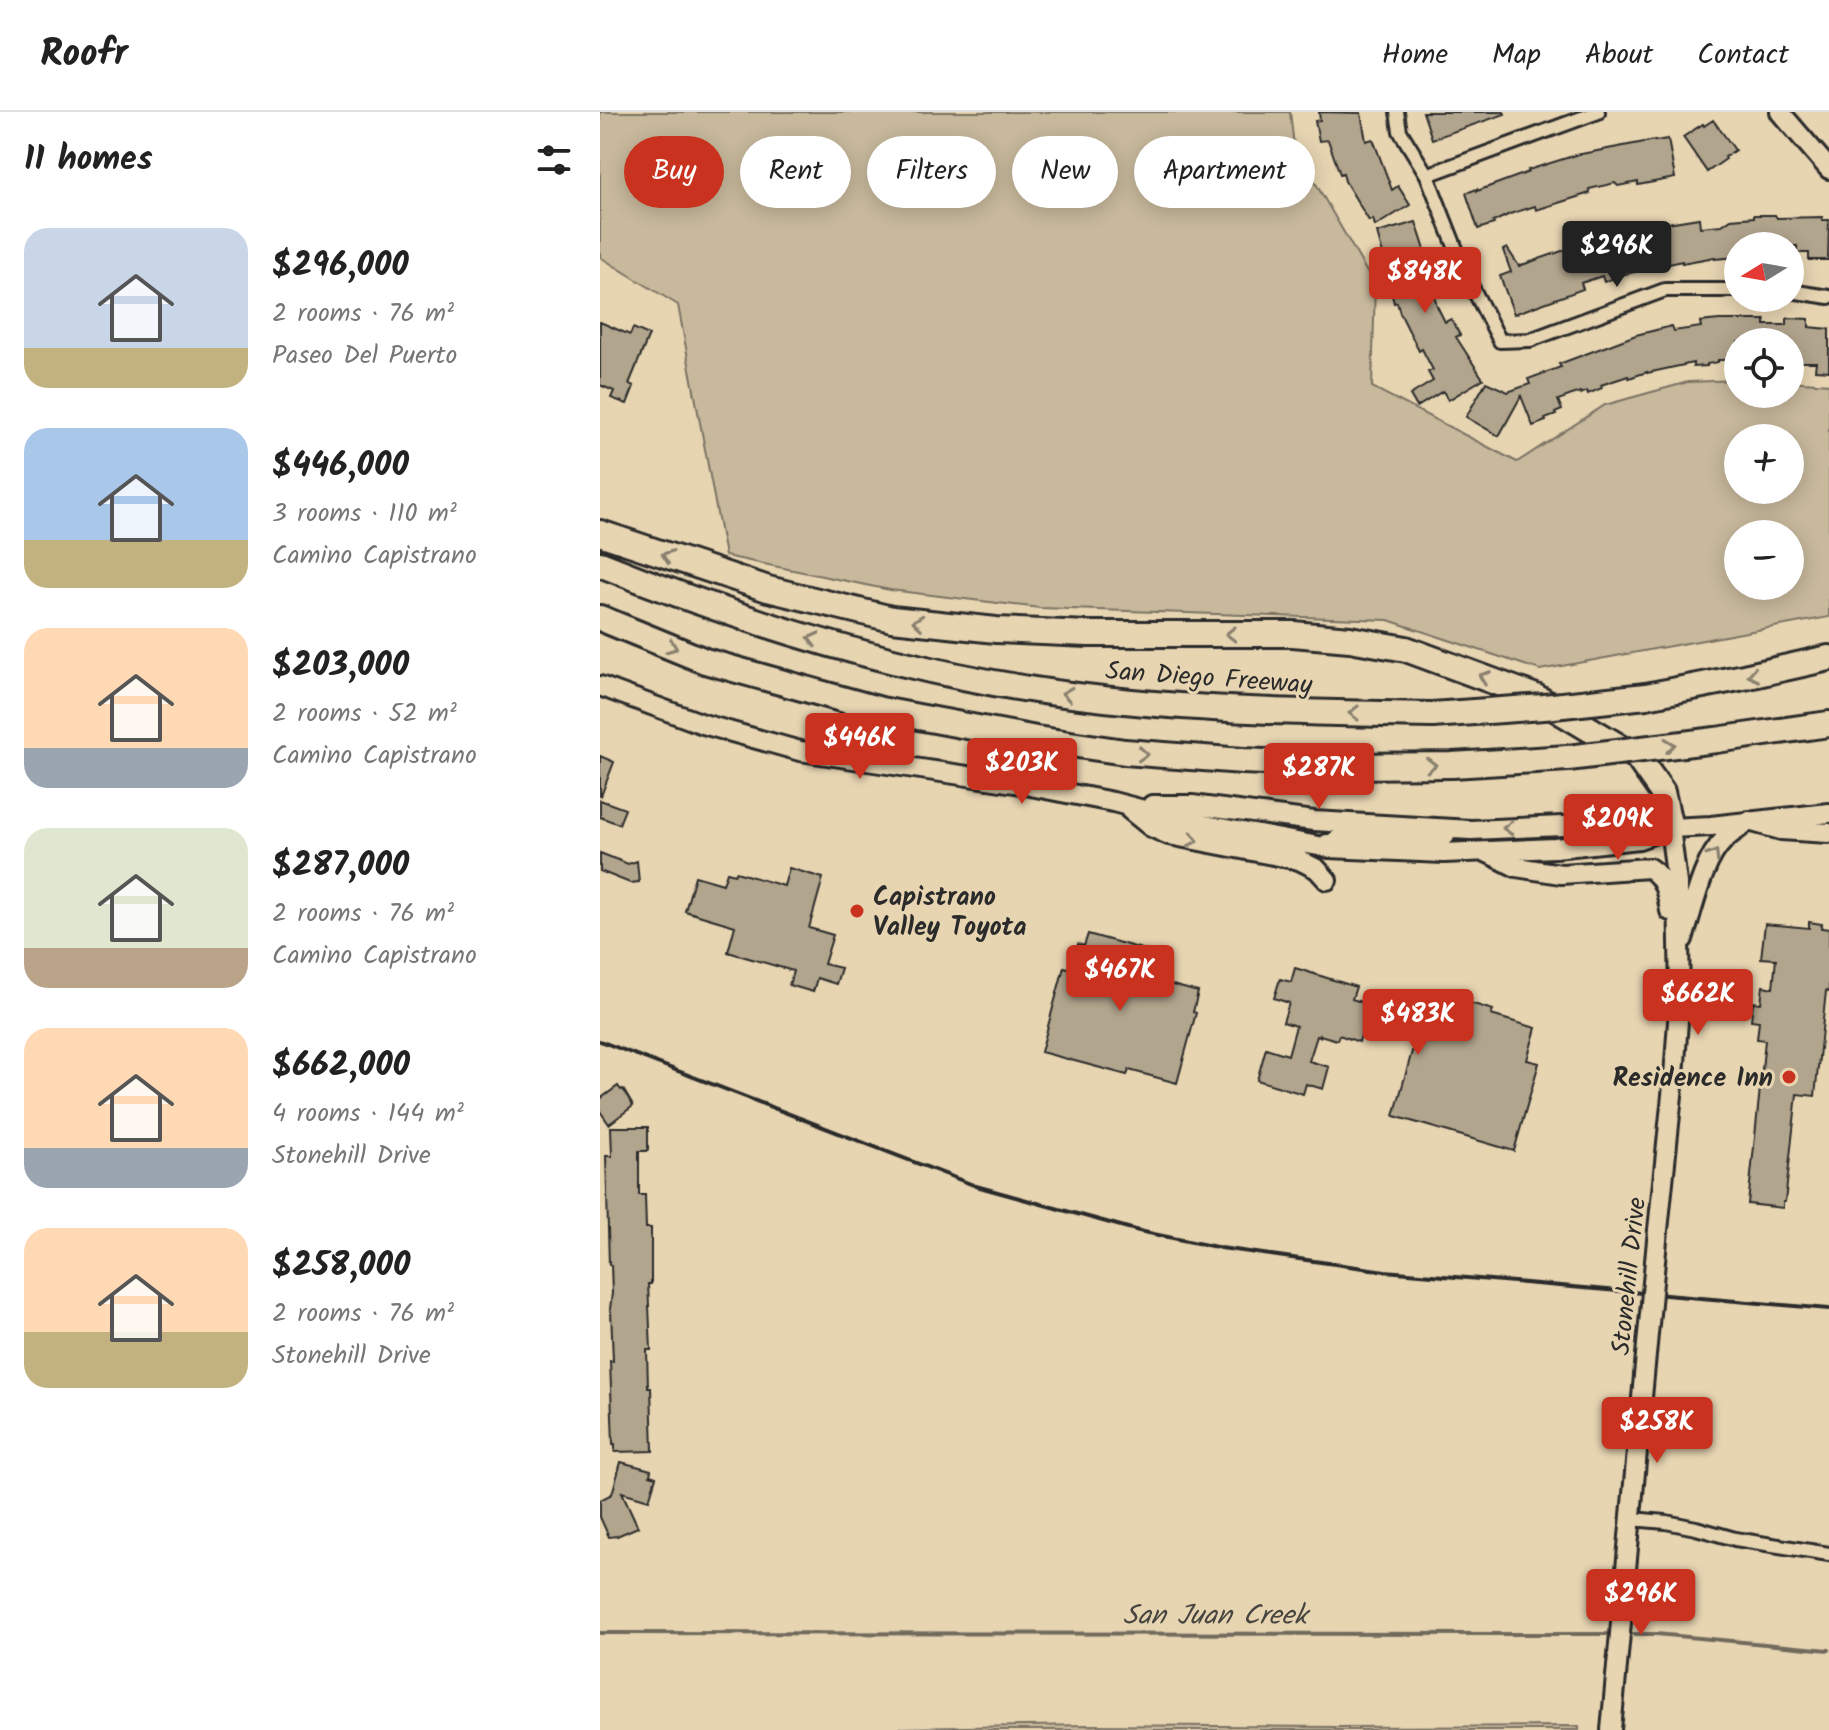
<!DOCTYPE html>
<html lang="en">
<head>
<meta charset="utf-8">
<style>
	:root { --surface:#fff; --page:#f2f2f2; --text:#222; --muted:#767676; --line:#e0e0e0; --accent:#c8321e }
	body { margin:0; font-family:Kalam,sans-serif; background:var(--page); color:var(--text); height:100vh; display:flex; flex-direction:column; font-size:30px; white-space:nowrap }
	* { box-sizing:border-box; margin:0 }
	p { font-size:26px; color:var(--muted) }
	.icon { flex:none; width:44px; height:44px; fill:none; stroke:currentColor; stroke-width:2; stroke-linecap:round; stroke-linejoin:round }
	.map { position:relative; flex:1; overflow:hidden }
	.details { display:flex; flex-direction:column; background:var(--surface); width:600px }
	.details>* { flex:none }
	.banner { position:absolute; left:24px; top:24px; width:760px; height:72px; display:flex; gap:16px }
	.needle { width:52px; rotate:259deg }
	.fabs { position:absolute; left:1124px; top:120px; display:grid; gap:16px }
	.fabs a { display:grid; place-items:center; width:80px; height:80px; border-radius:50%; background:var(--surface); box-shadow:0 4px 20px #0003; font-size:40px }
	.price { position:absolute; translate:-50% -68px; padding:0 18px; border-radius:8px; background:var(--accent); color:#fff; font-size:26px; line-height:52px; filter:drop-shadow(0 2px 4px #0008) }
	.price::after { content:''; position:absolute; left:50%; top:48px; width:24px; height:18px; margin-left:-12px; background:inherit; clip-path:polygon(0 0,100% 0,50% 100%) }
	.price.active { background:#222; color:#fff }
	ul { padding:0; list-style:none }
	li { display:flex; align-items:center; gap:24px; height:200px; padding:0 24px }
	li span { display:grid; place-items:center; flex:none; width:224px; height:160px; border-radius:24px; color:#555 }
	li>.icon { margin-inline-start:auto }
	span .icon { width:96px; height:96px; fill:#fffc; stroke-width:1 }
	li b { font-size:34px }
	h2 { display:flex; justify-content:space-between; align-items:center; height:96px; padding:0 24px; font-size:34px }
	.pill { padding:0 28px; border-radius:36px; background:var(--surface); box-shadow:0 4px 20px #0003; font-size:28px; line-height:72px }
	.pill.active { background:var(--accent); color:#fff }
	header { display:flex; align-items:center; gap:48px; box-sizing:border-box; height:112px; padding:0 40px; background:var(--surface); border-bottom:2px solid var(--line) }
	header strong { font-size:38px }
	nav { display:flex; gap:44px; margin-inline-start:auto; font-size:28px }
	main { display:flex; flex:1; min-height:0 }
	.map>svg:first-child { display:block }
	.green { fill:#c8b99c; stroke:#7a7264; stroke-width:2; fill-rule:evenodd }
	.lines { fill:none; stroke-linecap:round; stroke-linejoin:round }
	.stream { stroke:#6f695c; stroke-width:4 }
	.building { fill:#b2a58d; stroke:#2b2b2b; stroke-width:2 }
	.street-casing { stroke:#2b2b2b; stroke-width:18 }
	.secondary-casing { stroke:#2b2b2b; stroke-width:24 }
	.highway-casing { stroke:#2b2b2b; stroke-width:30 }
	.street { stroke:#e7d5b2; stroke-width:12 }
	.secondary { stroke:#e7d5b2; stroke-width:18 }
	.highway { stroke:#e7d5b2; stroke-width:24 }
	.rail { stroke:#2b2b2b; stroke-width:4 }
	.secondary-bridge-casing { stroke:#2b2b2b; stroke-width:24; stroke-linecap:butt }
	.highway-bridge-casing { stroke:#2b2b2b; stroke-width:30; stroke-linecap:butt }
	.secondary-bridge { stroke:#e7d5b2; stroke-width:18 }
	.highway-bridge { stroke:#e7d5b2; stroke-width:24 }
	.oneway { stroke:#89806e }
	.poi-dot { fill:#c8321e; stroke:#e7d5b2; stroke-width:3 }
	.labels { text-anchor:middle; stroke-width:6; stroke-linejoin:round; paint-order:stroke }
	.street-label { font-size:26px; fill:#2b2b2b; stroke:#e7d5b2 }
	.poi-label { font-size:26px; font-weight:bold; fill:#2b2b2b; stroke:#e7d5b2; text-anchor:start }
	.water-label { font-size:28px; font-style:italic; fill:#484540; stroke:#e7d5b2 }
</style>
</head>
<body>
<header>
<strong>Roofr</strong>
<nav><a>Home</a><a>Map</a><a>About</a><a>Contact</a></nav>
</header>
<main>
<section class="details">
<h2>11 homes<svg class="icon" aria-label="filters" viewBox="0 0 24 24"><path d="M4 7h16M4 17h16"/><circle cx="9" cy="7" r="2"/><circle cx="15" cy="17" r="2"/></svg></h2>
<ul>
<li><span style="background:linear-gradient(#c9d6e8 75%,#c2b280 0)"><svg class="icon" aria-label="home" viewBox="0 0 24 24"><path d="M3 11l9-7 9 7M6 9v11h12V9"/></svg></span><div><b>$296,000</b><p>2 rooms · 76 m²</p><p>Paseo Del Puerto</p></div></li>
<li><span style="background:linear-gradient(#a9c7e8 70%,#c2b280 0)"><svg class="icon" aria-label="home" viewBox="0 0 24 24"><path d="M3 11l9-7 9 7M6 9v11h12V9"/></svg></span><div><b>$446,000</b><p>3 rooms · 110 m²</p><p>Camino Capistrano</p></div></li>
<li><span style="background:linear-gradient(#ffd9b3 75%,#9aa5b1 0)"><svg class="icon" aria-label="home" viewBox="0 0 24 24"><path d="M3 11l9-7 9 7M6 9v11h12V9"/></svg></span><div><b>$203,000</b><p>2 rooms · 52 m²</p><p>Camino Capistrano</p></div></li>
<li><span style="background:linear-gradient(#dfe7d0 75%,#b9a48a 0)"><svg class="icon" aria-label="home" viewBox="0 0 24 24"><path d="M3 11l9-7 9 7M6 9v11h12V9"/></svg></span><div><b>$287,000</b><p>2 rooms · 76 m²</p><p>Camino Capistrano</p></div></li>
<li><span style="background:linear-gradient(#ffd9b3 75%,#9aa5b1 0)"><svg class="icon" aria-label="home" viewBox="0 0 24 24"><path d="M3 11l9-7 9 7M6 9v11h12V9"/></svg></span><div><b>$662,000</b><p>4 rooms · 144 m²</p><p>Stonehill Drive</p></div></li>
<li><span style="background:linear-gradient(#ffd9b3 65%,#c2b280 0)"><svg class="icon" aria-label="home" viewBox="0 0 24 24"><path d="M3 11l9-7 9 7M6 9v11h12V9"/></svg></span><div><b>$258,000</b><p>2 rooms · 76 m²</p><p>Stonehill Drive</p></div></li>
</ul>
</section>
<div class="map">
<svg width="1229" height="1618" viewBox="0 0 1229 1618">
	<rect width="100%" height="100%" fill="#e7d5b2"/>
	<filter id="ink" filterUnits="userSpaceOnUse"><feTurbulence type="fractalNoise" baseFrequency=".0125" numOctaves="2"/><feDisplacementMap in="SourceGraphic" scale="16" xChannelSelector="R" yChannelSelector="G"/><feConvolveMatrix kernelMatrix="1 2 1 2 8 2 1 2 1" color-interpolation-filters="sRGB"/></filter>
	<g filter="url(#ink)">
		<path class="green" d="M0,0H690L694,34L775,174L772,275L917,350L1005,293L1088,270L1138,268V282H1190V269L1229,272V505L940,558L788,508L440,496L290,478L125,444L78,193L0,145ZM1138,326H1190V378H1138ZM1138,422H1190V474H1138Z
			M490,1613L736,1615L979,1614V1618H300V1616Z"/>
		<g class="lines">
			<path class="stream" d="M0,1521L1014,1522
				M1026,1522H1056L1229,1538"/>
		</g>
		<path class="building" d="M719,0L761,1L766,29L773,27L792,78L798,74L810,93L775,114L773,107L769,109L745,69L743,61L740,62L728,28L719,29L715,9L720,8Z
			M823,0H904L905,2L832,27Z
			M1113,8L1135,38L1125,45L1126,47L1107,60L1083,25L1103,12L1104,14Z
			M1068,27L1075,66L1038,73V70L1018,74L1015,71L989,77L990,81L936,98L935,94L910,102L893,110L894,112L878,117L866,81L877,77V79L929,60L928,58L976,43L1055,28V29Z
			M1154,103H1175L1177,106L1222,105V108H1229L1228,148H1209V141H1197V134H1138V145L1115,147V145L1082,151V149L1021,163L1004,170L1002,164L981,171L983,177L914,202L900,164L911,160L903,138L907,136L919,154L1005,124L1041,114L1042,115L1099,106L1100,115L1122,113L1131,107L1154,105Z
			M816,110L827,144L826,145L835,178L833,179L837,194L845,210L851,207L860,223L856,225L883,267L848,288L843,279L817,295L810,283L833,269L828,260L833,258L822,237L819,239L800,201L797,190L794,191L788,168L790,167L777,121Z
			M1189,206L1209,207V215L1229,217V259L1215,258L1216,250H1190V230H1138V248H1118V250L1107,252V254L1093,255V251L1047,261V260L1029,266L1028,264L1001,273L1002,276L988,282L987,279L981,282L980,280L958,288L962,298L955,301L956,303L945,307L946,309L933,314L921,284L899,324L866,305L886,270L908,280L930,272L928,267L961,255L959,252L1036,223L1072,214L1074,219L1101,215L1100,210L1119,208H1165V213H1187V207Z
			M0,210L30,223L33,216L49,223L29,272L34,274L27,292L11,286L14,279L0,273Z
			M0,644L14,650L1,684H0Z
			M0,688L25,697L19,712L0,705Z
			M0,741L28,752L37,749L39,770L30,771L0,759Z
			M189,756L223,766L209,816L233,823L224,852L241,856L236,872L217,866L213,880L189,873L193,859L128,840L135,814L85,799L95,764L123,772L127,760L135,762L136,760L184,774Z
			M1209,810L1222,812L1221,816L1229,817V880L1226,879L1215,984L1197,982L1185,1090H1183V1096L1148,1092L1165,928L1157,927L1159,909L1151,908L1153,890L1161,891L1163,874L1173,876L1176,847L1161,846L1165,812L1209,816Z
			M488,822L556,841L560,845L561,851L554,868L598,880L593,900L596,901L577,971L529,958L527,963L441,940L464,855L472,857L478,832L484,834Z
			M695,856L756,875L752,887L777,895L780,884L822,896L825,884L869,896L870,891L893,898L891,903L936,916L927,948L939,951L914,1039L794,1004L816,925L765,910L759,930L739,923L737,928L720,923V925L717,924L709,949L729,955L723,977L706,972L703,982L657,968L666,936L688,943L696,914L683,910L689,891L674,886L680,867L691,870Z
			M18,974L21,978L23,977L33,994L9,1012L0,999V987Z
			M11,1015H48V1037L47,1039H39V1083H45L46,1116H51V1172H48L51,1238H47L48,1276H51L53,1339L15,1340V1332H13L11,1277L10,1249H13L11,1199L10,1197L12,1181L11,1153H9L6,1044H12Z
			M21,1350L51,1358L50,1363L56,1365L49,1388L22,1380L38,1415L17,1424L9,1425L0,1405V1388L12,1382Z"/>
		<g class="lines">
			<defs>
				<path id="street" d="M797,0L800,19L827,63L867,165L900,229L930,228L1065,178H1138
					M827,63L998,0
					M1190,179L1229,185
					M1031,1407L1066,1410L1096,1416L1135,1427L1229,1442"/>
				<path id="secondary" d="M1180,0L1229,57
					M0,574L103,612L200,639L415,671L513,690L594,711L729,736L844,741L955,736L1039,727L1070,716
					M552,693H592L714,709L871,718L1034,711L1070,716L1111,714L1229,701
					M530,698L551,715L569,723L699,748L717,757L727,768
					M727,732L729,736C736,727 742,724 753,723L815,728L845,724
					M886,740L916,755L961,762L1049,756C1065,766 1067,781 1070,799
					M1083,827C1093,798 1102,749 1124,728C1131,721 1141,715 1149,709L1181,718L1229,721
					M1058,1118L1074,964L1080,882L1078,779L1070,716
					M1011,1618L1044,1264"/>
				<path id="highway" d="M0,421L168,477L292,507L396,518L488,522H693L750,527L806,537L936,585L1038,646L1062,680L1070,716
					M0,452C139,508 286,555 435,578C566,598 699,601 832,603
					M0,506L105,549L281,598L436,627L525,640L643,649L747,654L852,653L968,646
					M1046,584L1144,565L1229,546
					M1116,628L1229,612"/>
			</defs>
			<use href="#street" class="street-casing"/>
			<use href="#secondary" class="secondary-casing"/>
			<use href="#highway" class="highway-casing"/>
			<use href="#street" class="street"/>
			<use href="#secondary" class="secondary"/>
			<use href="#highway" class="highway"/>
			<path class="rail" d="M0,929L376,1074L539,1119L621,1136L785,1159L1229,1197"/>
			<defs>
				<path id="secondary-bridge" d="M1044,1264L1058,1118"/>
				<path id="highway-bridge" d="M832,603L944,595L1046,584
					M968,646L1116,628"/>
			</defs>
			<use href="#secondary-bridge" class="secondary-bridge-casing"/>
			<use href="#highway-bridge" class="highway-bridge-casing"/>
			<use href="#secondary-bridge" class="secondary-bridge"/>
			<use href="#highway-bridge" class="highway-bridge"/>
		</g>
		<defs><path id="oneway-chevron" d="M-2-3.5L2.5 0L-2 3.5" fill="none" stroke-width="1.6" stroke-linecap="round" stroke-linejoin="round" transform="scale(2)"/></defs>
		<g class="oneway">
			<use href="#oneway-chevron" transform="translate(67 444) rotate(-161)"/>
			<use href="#oneway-chevron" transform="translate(318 510) rotate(-174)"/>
			<use href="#oneway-chevron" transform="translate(631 522) rotate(-180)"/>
			<use href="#oneway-chevron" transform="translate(213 527) rotate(-165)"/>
			<use href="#oneway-chevron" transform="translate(72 535) rotate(22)"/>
			<use href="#oneway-chevron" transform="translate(1153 563) rotate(168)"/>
			<use href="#oneway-chevron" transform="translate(884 565) rotate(-159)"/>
			<use href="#oneway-chevron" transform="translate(467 582) rotate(-173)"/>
			<use href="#oneway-chevron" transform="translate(754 601) rotate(-179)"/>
			<use href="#oneway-chevron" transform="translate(1070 633) rotate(-7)"/>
			<use href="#oneway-chevron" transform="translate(543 642) rotate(4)"/>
			<use href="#oneway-chevron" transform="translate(831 653) rotate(-1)"/>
			<use href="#oneway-chevron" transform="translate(908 716) rotate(178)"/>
			<use href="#oneway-chevron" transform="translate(593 728) rotate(10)"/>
			<use href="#oneway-chevron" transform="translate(1114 743) rotate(-58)"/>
		</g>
	</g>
	<g class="poi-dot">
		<circle cx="257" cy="799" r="8"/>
		<circle cx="1189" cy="965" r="8"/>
	</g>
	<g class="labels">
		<g class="street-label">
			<text transform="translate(609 565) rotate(4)" y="9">San Diego Freeway</text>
			<text transform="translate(1028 1164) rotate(-84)" y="9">Stonehill Drive</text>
		</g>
		<g class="poi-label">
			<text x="273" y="793">Capistrano<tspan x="273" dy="30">Valley Toyota</tspan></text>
			<text x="1173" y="974" text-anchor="end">Residence Inn</text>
		</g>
		<g class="water-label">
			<text x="615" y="1512">San Juan Creek</text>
		</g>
	</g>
</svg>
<div class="fabs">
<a><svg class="needle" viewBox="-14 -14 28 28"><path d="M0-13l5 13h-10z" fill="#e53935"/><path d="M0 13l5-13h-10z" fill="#767676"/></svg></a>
<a><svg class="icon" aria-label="locate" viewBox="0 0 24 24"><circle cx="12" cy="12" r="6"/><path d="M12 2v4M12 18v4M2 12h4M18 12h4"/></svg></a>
<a>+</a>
<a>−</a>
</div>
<b class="price active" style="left:1017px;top:177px">$296K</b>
<b class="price" style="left:825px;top:203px">$848K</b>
<b class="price" style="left:260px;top:669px">$446K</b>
<b class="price" style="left:422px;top:694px">$203K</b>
<b class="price" style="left:719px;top:699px">$287K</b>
<b class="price" style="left:1018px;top:750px">$209K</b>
<b class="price" style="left:520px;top:901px">$467K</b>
<b class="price" style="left:1098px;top:925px">$662K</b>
<b class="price" style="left:818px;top:945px">$483K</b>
<b class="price" style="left:1057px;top:1353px">$258K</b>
<b class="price" style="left:1041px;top:1525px">$296K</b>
<div class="banner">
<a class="pill active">Buy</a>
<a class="pill">Rent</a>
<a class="pill">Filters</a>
<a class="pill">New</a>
<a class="pill">Apartment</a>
</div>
</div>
</main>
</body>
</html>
